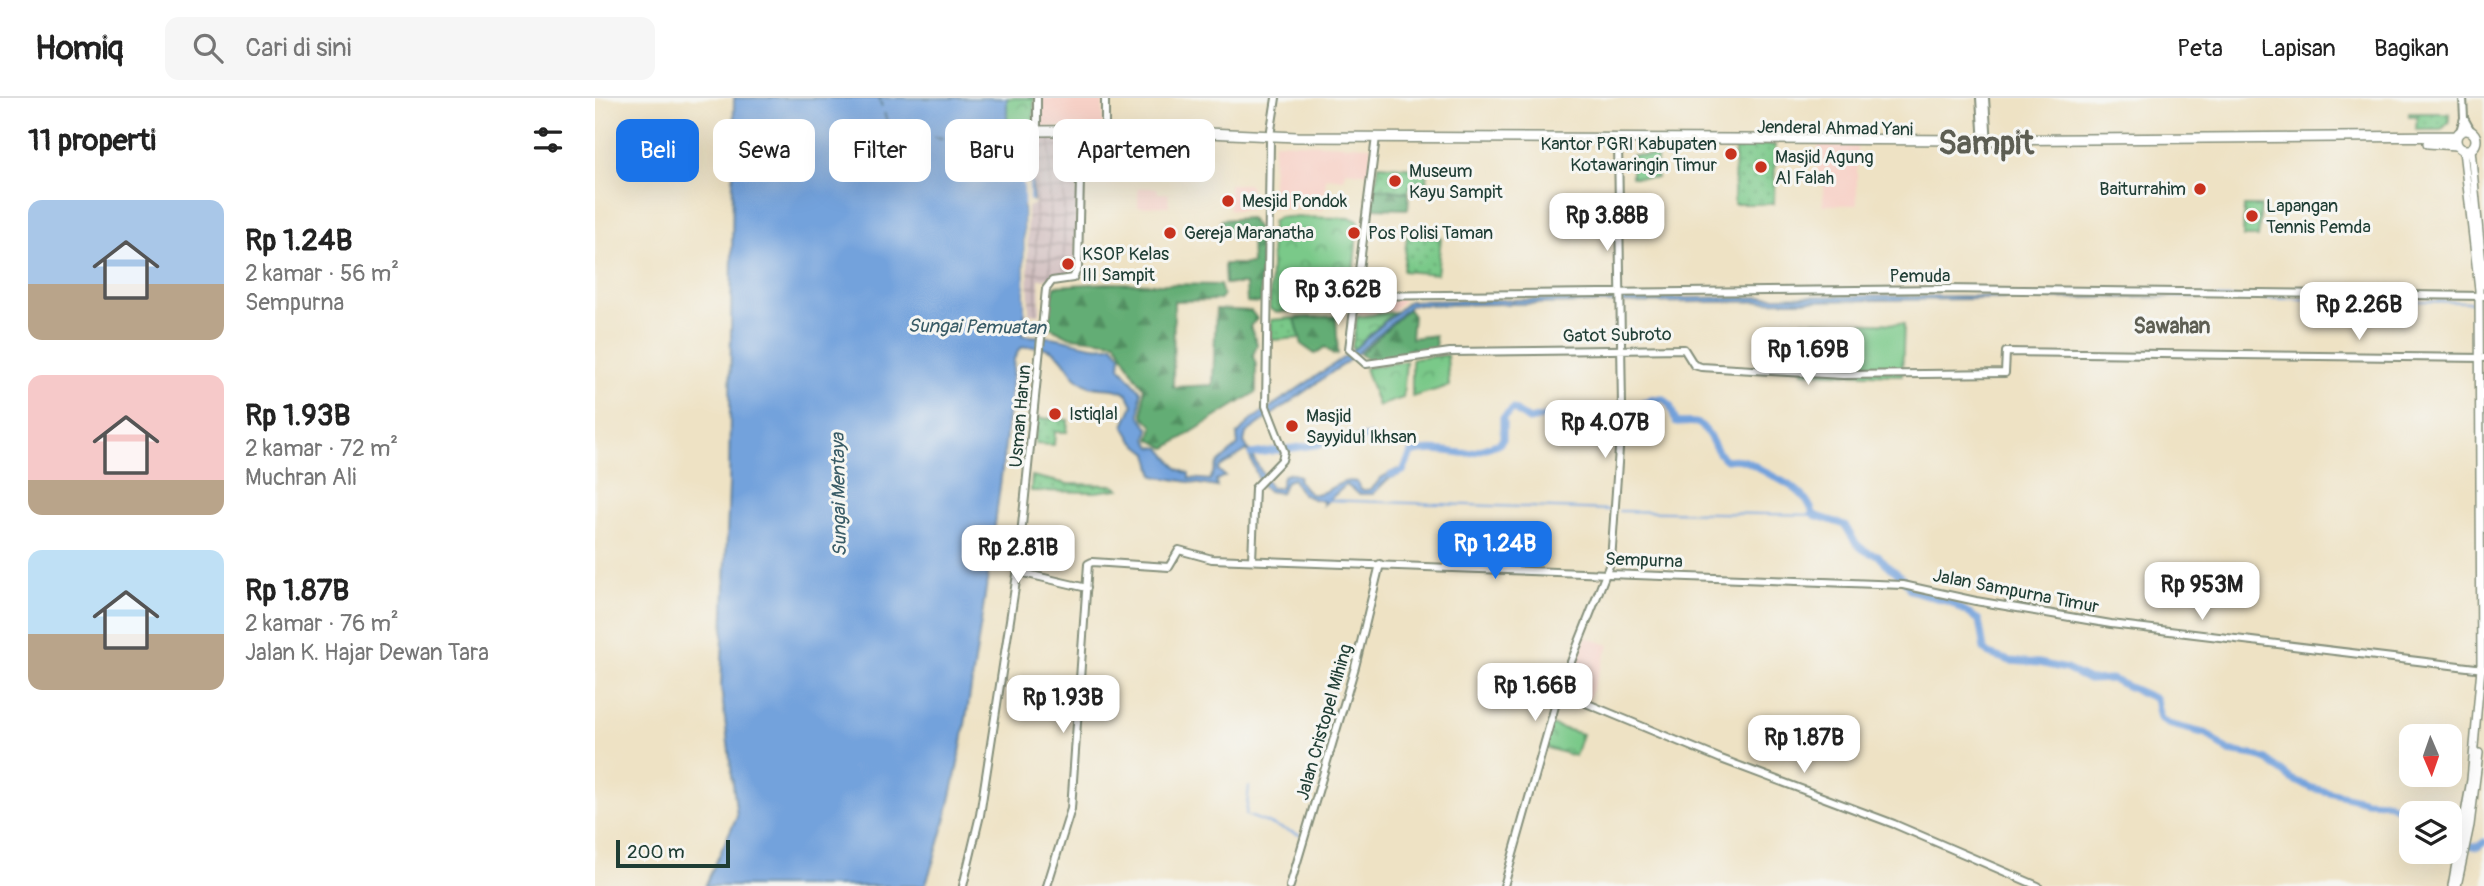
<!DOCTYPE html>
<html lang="id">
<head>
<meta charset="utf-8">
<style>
	:root { --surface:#fff; --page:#f6f6f6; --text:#222; --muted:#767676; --line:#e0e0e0; --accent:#1a73e8 }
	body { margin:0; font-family:Pangolin,sans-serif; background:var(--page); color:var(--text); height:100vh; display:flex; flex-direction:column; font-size:26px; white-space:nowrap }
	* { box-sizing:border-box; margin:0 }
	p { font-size:23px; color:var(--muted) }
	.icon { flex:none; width:38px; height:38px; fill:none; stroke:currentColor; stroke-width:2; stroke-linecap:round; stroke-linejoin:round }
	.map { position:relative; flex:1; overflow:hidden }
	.details { display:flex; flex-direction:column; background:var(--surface); width:595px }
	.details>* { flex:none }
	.hud { position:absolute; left:21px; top:21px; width:665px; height:63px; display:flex; gap:14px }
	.needle { width:46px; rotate:178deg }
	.controls { position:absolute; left:1804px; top:626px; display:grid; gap:14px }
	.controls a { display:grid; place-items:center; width:63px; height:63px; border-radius:14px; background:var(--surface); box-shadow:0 7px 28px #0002; font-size:35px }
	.scale { position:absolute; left:21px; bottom:18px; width:114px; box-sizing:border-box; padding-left:7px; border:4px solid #1f3d34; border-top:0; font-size:19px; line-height:24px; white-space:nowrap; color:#1f3d34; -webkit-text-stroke:5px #f6f6f2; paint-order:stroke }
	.price { position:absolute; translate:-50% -60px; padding:0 16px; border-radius:14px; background:#fff; color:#222; font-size:23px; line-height:46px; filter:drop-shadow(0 2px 4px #0008) }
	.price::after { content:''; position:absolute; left:50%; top:42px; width:21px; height:16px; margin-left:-10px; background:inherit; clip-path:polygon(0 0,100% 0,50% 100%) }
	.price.current { background:var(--accent); color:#fff }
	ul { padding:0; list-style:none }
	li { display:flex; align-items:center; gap:21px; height:175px; padding:0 28px }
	li span { display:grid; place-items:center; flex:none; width:196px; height:140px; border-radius:14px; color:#555 }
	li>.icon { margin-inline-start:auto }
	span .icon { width:84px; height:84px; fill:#fffc; stroke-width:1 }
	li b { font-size:30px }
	h2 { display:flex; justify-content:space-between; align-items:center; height:84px; padding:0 28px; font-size:30px }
	.tag { padding:0 24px; border-radius:14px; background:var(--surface); box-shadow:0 7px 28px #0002; font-size:24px; line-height:63px }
	.tag.current { background:var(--accent); color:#fff }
	header { display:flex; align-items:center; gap:42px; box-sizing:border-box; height:98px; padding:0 35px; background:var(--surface); border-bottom:2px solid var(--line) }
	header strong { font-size:33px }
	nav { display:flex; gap:38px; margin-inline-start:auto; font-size:24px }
	.search { width:490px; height:63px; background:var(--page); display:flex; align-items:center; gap:18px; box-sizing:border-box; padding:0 24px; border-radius:14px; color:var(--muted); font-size:26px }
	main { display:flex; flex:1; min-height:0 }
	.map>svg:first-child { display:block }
	.built { fill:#f7d1c7 }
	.industrial { fill:url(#industrial-grid) }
	.grass { fill:url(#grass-dots); stroke:#4c835e; stroke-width:2 }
	.forest { fill:url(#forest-firs); stroke:#417554; stroke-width:2 }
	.park { fill:url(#park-crowns); stroke:#4c835e; stroke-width:2 }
	.pitch { fill:#7ac989; stroke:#4c835e; stroke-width:2 }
	.water { fill:#73a2dc; stroke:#497088; stroke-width:2 }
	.pier { fill:#eee2c4 }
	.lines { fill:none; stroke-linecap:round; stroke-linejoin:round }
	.stream { stroke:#73a2dc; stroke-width:2 }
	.river { stroke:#73a2dc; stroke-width:7 }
	.ferry { stroke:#385b66; stroke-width:2; stroke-dasharray:9 7; stroke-linecap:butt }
	.secondary-casing { stroke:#86907c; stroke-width:10 }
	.primary-casing { stroke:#86907c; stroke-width:10 }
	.highway-casing { stroke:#86907c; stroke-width:12 }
	.secondary { stroke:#fff; stroke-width:6 }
	.primary { stroke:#fff; stroke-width:7 }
	.highway { stroke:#fff; stroke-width:9 }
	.poi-dot { fill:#c8321e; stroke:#f6f6f2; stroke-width:2.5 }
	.labels { text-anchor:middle; stroke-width:6; stroke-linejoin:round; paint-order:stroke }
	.street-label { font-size:18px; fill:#1f3d34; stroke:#f6f6f2 }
	.poi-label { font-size:18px; fill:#1f3d34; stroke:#f6f6f2; text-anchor:start }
	.water-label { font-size:19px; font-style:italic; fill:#385b66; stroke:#f6f6f2 }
	.quarter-label { font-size:21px; font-weight:bold; fill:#5d5e53; stroke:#f6f6f2 }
	.town-label { font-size:32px; font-weight:bold; fill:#5d5e53; stroke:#f6f6f2 }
</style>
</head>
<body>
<header>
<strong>Homiq</strong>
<div class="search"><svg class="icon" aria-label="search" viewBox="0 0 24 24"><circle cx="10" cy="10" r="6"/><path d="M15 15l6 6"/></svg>Cari di sini</div>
<nav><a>Peta</a><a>Lapisan</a><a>Bagikan</a></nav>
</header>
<main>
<section class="details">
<h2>11 properti<svg class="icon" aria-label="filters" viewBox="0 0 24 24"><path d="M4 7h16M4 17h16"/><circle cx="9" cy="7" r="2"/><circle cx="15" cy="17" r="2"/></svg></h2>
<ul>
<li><span style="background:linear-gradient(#a9c7e8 60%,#b9a48a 0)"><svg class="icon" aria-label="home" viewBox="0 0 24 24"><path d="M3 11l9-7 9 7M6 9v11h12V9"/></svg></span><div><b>Rp 1.24B</b><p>2 kamar · 56 m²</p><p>Sempurna</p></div></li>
<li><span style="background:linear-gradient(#f6c9c9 75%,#b9a48a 0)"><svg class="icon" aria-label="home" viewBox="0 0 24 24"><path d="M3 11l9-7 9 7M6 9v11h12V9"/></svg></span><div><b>Rp 1.93B</b><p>2 kamar · 72 m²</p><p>Muchran Ali</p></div></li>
<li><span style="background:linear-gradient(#bfe0f5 60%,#b9a48a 0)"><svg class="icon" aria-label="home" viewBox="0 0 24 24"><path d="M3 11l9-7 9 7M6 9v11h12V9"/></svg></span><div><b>Rp 1.87B</b><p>2 kamar · 76 m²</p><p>Jalan K. Hajar Dewan Tara</p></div></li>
</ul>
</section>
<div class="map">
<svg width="1889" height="788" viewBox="0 0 1889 788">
	<defs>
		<pattern id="industrial-grid" width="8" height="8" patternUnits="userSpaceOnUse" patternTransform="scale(1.75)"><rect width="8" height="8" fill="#d2bfc0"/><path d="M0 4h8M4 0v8" fill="none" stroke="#aa9c9d"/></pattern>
		<pattern id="grass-dots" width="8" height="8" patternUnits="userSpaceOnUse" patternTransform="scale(1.75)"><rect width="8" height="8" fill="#7ac989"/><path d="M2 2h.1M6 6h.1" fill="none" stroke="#63a471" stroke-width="1.8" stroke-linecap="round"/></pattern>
		<pattern id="forest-firs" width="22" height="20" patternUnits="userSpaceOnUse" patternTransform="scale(1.75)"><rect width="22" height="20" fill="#63ad75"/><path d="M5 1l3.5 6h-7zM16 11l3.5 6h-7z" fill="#518e61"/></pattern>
		<pattern id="park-crowns" width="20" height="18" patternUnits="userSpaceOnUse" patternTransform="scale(1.75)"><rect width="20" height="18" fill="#7ac989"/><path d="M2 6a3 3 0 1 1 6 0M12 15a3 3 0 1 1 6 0" fill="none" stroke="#63a471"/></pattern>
	</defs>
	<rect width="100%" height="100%" fill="#f6f6f2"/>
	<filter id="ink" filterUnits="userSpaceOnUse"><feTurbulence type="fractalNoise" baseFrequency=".0143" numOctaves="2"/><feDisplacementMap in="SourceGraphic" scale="14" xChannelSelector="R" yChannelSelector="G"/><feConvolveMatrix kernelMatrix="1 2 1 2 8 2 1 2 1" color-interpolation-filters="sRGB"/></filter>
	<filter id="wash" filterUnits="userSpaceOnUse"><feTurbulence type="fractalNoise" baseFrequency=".00686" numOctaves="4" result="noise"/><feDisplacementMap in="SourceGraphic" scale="28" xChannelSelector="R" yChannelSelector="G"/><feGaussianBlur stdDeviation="1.57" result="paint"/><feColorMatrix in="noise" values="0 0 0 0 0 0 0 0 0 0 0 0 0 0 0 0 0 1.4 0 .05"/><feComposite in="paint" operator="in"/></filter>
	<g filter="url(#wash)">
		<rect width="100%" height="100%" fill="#eee2c4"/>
		<path class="built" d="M444,0H508V30L445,29Z
			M679,44L776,48L774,76L751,73L749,81L731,79L728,112L676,110Z
			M1223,47L1262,48V107H1228V80L1223,79Z
			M634,86H655V112H634Z
			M543,90H562L563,95H573L574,108L543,109Z
			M765,201H810L799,212L762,216Z
			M991,539L1014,547L994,600L968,591Z"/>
		<path class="industrial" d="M421,34L479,37L482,41L481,172L476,178L444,181L445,216L430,215L429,93Z"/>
		<path class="grass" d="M1814,15H1854V24L1846,32H1821L1822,18H1814Z
			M1140,47H1180L1179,106H1139Z
			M784,67L832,71L831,88H815L813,94L780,90Z
			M812,138L846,140L842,176L808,173Z
			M700,220L705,240L677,242L676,222Z
			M442,320L473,322L472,334H460L459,347L440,346Z
			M437,378L473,386L517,387L524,391L500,394L436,393Z"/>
		<path class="forest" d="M780,90L814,95L813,111L777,110Z
			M654,120L666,135V205L652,204L651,186H630L629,166H657L656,139L626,138V122Z
			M511,185L625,187L628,198L623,202L579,203L578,289L618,287L621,211L656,213L662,221L655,228L662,246L658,258L661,267V294L571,350L555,341L558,328L548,318L549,290C534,272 532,262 521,244L475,239L455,229L454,210L460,188Z
			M813,211L818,218L816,240L840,237L841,251L774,263L765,256Z
			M741,218L743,256L738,257L730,249L720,256L707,247L700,220Z"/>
		<path class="park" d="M412,0H439V34L416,31L412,22Z
			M684,119L756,120L763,123L755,211L682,214L675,211L677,124Z
			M799,214L759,251L757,250L762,219Z
			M852,257L854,288L817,299V261Z
			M811,263L808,300L783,308L770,270Z
			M956,627L987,636L980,658L949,649Z"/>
		<path class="pitch" d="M1037,57L1062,58V80L1037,79Z
			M1649,108H1666L1663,139H1648Z
			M1208,223L1309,226L1307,277L1207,274Z"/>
		<path class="water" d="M139,0H412V22L416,31L435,37L438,105L429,108L430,215L427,237C438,239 450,238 462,240C480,243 499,252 518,247L526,257L525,269L546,293L545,318L554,331L552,341L557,349L566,350L583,371L594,376V380L615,382L622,366L643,347L642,337L655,323L754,256L814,203L1261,198L1578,199L816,207L757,260L651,335L649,344L676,390H685L688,378L695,375L704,378L703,382L715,396C734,398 743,379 762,384L766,392C779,393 779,388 786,380C790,377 798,374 803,371L804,377L793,381L778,396H764L751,387L728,407V403C713,401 704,396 698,381L691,383L686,395L673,393L665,385L652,352L625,369L623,372L630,378L621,382L622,389L559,378L553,355L538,343L529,328L538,307L533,297C521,287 505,293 492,287C465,275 475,242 425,250L419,261C410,358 397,454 382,550C370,631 358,711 330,788H110L142,718L126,589L134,386Z"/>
		<path class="pier" d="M421,34H425L429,45L437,44L428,51L429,62L438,64V67L432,70V77L438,79L434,85V102L441,105L432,110L434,215H430L429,93Z"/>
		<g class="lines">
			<path class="stream" d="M1578,199L1640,200
				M1644,200L1881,204
				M730,402L1018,412
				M1024,413L1219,417
				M654,688L651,717L705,737"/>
			<path class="river" d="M656,356L776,339
				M796,377L808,373L816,355C833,350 850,353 866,355C880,357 891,348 904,346L908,341V320L918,311L934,322L962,316L980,318L986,311H1032L1058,301H1069L1075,307L1081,324C1088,326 1097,323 1104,326C1116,333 1118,353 1131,362C1152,358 1159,369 1176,377C1196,388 1211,394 1219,417L1250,427C1259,443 1264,454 1283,457C1293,471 1310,476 1315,492L1357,505L1384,522L1389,551L1394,556L1415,563L1444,565L1471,571L1494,582L1516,581L1561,601L1565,620L1573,626L1612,636L1633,653L1659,657L1674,663L1696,681L1717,690L1771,703L1790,704L1817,716
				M1855,742L1883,749L1889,744"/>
			<path class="ferry" d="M284,0L296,35L423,47"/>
		</g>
	</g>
	<g filter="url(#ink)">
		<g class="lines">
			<defs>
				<path id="secondary" d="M1385,0L1388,47
					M1390,0L1393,47
					M1870,22L1876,33
					M442,33V0
					M510,33V0
					M1865,33L1869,20L1868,0
					M486,34L483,170L478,180L457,183L451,191L423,467L428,475L492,490
					M675,38L681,0
					M781,39L754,251L771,266L855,254L1089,251L1099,267L1106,269L1248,277L1410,275L1411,254L1889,260
					M762,198L1349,191L1889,198
					M657,462L660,390L687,362L689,354L671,308L675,43
					M964,594L1126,661L1299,726L1443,788
					M368,788L385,717L423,470
					M452,788L476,711L493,466L497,464L574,469L584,452L617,461L1308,487L1381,503L1516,526L1889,571
					M695,788L760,569L785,466
					M909,788L964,594L1016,463L1027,309L1023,44"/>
				<path id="primary" d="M1876,51L1889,187
					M1857,788L1876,682L1886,570L1884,192L1868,52
					M1862,788L1875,727L1884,655"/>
				<path id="highway" d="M1861 42a10 10 0 1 1 20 0a10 10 0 1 1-20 0Z
					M442,33L546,32L702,39L1382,42L1861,38
					M1833,45L1861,47"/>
			</defs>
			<use href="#secondary" class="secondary-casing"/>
			<use href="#primary" class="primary-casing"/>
			<use href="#highway" class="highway-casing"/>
			<use href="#secondary" class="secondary"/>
			<use href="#primary" class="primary"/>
			<use href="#highway" class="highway"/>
		</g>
	</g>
	<g class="poi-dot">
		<circle cx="1136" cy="56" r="7"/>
		<circle cx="1166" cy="69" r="7"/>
		<circle cx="800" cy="83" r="7"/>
		<circle cx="1605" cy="91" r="7"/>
		<circle cx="633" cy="103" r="7"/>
		<circle cx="1657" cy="118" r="7"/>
		<circle cx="575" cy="135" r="7"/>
		<circle cx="759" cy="135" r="7"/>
		<circle cx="473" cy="166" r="7"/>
		<circle cx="460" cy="316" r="7"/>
		<circle cx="697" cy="328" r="7"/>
	</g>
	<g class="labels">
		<g class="street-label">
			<text transform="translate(1240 30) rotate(1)" y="6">Jenderal Ahmad Yani</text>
			<text x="1325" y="184">Pemuda</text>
			<text transform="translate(1022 237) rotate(-1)" y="6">Gatot Subroto</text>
			<text transform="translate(425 318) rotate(-85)" y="6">Usman Harun</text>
			<text transform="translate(1049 462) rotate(2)" y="6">Sempurna</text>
			<text transform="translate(1421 493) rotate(11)" y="6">Jalan Sampurna Timur</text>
			<text transform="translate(729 624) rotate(-74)" y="6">Jalan Cristopel Mihing</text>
		</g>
		<g class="poi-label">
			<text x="1122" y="52" text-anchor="end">Kantor PGRI Kabupaten<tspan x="1122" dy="21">Kotawaringin Timur</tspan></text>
			<text x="1180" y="65">Masjid Agung<tspan x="1180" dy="21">Al Falah</tspan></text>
			<text x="814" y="79">Museum<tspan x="814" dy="21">Kayu Sampit</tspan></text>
			<text x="1591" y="97" text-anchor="end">Baiturrahim</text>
			<text x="647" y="109">Mesjid Pondok</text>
			<text x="1671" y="114">Lapangan<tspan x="1671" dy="21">Tennis Pemda</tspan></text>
			<text x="589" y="141">Gereja Maranatha</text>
			<text x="773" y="141">Pos Polisi Taman</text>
			<text x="487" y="162">KSOP Kelas<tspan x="487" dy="21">III Sampit</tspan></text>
			<text x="474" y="322">Istiqlal</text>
			<text x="711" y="324">Masjid<tspan x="711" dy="21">Sayyidul Ikhsan</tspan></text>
		</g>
		<g class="water-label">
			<text transform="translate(382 228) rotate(1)" y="7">Sungai Pemuatan</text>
			<text transform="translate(243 397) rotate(-91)" y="7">Sungai Mentaya</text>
		</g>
		<g class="quarter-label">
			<text x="1577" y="235">Sawahan</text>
		</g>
		<g class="town-label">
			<text x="1391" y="56">Sampit</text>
		</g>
	</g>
</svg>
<div class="controls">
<a><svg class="needle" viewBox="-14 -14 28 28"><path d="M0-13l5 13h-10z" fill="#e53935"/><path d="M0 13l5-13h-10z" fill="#767676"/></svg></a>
<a><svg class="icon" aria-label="layers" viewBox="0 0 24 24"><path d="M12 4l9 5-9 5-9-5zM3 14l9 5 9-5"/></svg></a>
</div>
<div class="scale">200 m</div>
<b class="price" style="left:1012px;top:155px">Rp 3.88B</b>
<b class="price" style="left:743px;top:229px">Rp 3.62B</b>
<b class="price" style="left:1764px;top:244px">Rp 2.26B</b>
<b class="price" style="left:1213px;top:289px">Rp 1.69B</b>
<b class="price" style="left:1010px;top:362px">Rp 4.07B</b>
<b class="price current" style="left:900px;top:483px">Rp 1.24B</b>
<b class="price" style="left:423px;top:487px">Rp 2.81B</b>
<b class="price" style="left:1607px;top:524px">Rp 953M</b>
<b class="price" style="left:940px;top:625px">Rp 1.66B</b>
<b class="price" style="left:468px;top:637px">Rp 1.93B</b>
<b class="price" style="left:1209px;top:677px">Rp 1.87B</b>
<div class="hud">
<a class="tag current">Beli</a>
<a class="tag">Sewa</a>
<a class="tag">Filter</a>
<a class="tag">Baru</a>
<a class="tag">Apartemen</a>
</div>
</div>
</main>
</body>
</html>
